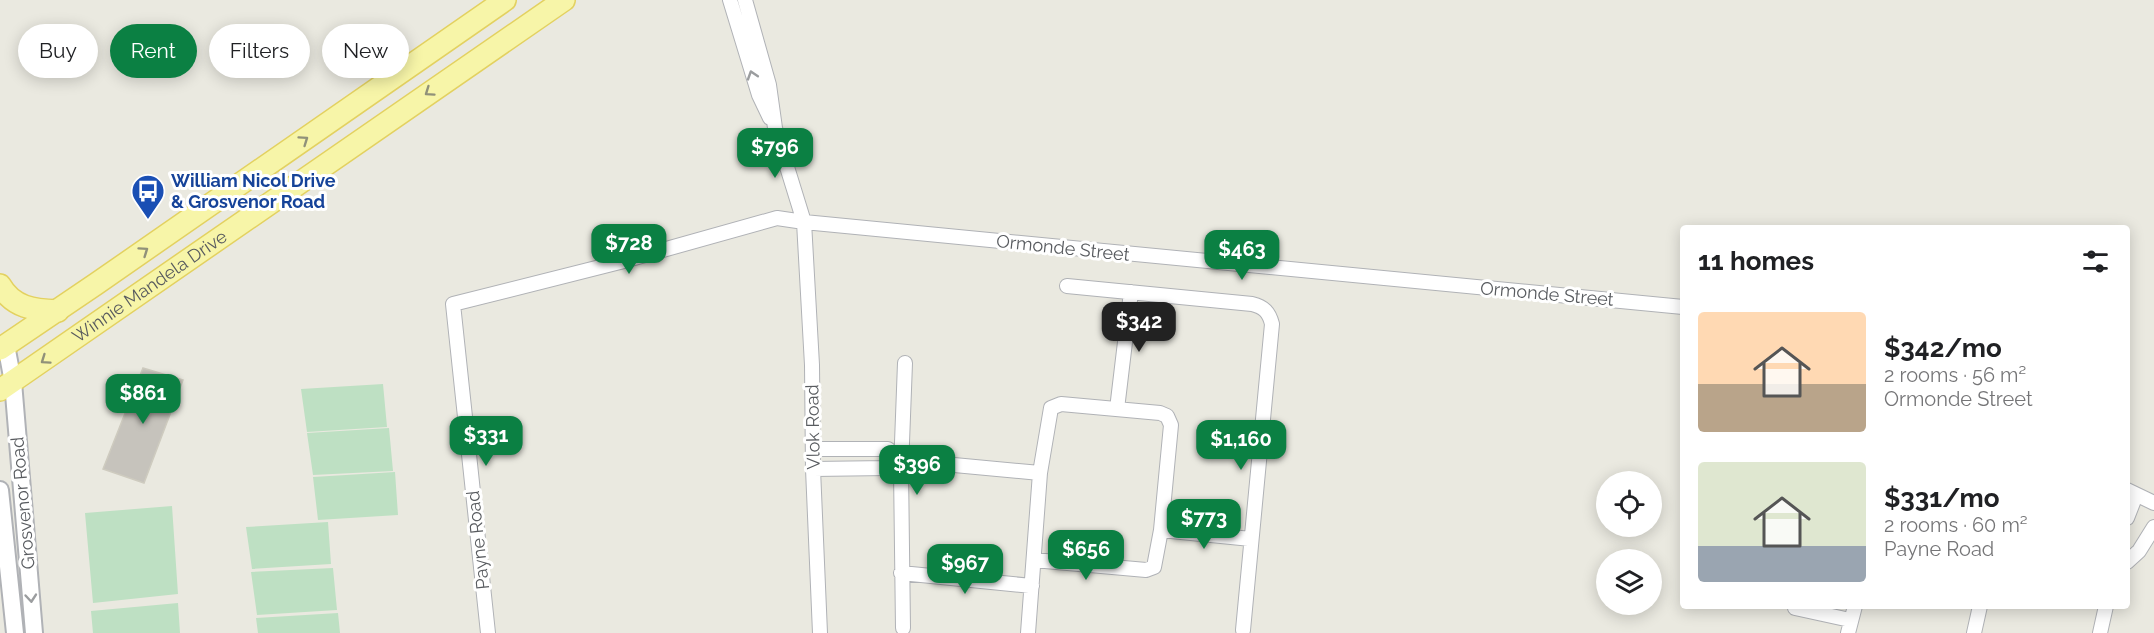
<!DOCTYPE html>
<html lang="en">
<head>
<meta charset="utf-8">
<style>
	:root { --surface:#fff; --page:#f2f2f2; --text:#202124; --muted:#757577; --accent:#0b8043 }
	body { margin:0; font-family:Raleway,sans-serif; background:var(--page); color:var(--text); height:100vh; display:flex; flex-direction:column; font-size:22px; white-space:nowrap }
	* { box-sizing:border-box; margin:0 }
	p { font-size:20px; color:var(--muted) }
	.icon { flex:none; width:33px; height:33px; fill:none; stroke:currentColor; stroke-width:2; stroke-linecap:round; stroke-linejoin:round }
	.map { position:relative; flex:1; overflow:hidden }
	.panel { position:absolute; left:1680px; top:225px; width:450px; height:384px; display:flex; flex-direction:column; background:var(--surface); border-radius:6px; box-shadow:0 3px 15px #0003 }
	.panel>* { flex:none }
	.guide { position:absolute; left:18px; top:24px; width:570px; height:54px; display:flex; gap:12px }
	.fabs { position:absolute; left:1596px; top:471px; display:grid; gap:12px }
	.fabs a { display:grid; place-items:center; width:66px; height:66px; border-radius:50%; background:var(--surface); box-shadow:0 3px 15px #0003; font-size:30px }
	.price { position:absolute; translate:-50% -51px; padding:0 14px; border-radius:12px; background:var(--accent); color:#fff; font-size:20px; line-height:39px; filter:drop-shadow(0 2px 3px #0008) }
	.price::after { content:''; position:absolute; left:50%; top:36px; width:18px; height:14px; margin-left:-9px; background:inherit; clip-path:polygon(0 0,100% 0,50% 100%) }
	.price.current { background:#222; color:#fff }
	ul { padding:0; list-style:none }
	li { display:flex; align-items:center; gap:18px; height:150px; padding:0 18px }
	li span { display:grid; place-items:center; flex:none; width:168px; height:120px; border-radius:6px; color:#555 }
	li>.icon { margin-inline-start:auto }
	span .icon { width:72px; height:72px; fill:#fffc; stroke-width:1 }
	li b { font-size:26px }
	h2 { display:flex; justify-content:space-between; align-items:center; height:72px; padding:0 18px; font-size:26px }
	.tag { padding:0 21px; border-radius:27px; background:var(--surface); box-shadow:0 3px 15px #0003; font-size:21px; line-height:54px }
	.tag.current { background:var(--accent); color:#fff }
	.map>svg:first-child { display:block }
	.green { fill:#bee0c3 }
	.building { fill:#c6c3bc; stroke:#cecbbf; stroke-width:1.5 }
	.lines { fill:none; stroke-linecap:round; stroke-linejoin:round }
	.minor-casing { stroke:#b0b2b6; stroke-width:16 }
	.tertiary-casing { stroke:#b0b2b6; stroke-width:20 }
	.primary-casing { stroke:#e3d160; stroke-width:24 }
	.minor { stroke:#fff; stroke-width:14 }
	.tertiary { stroke:#fff; stroke-width:16 }
	.primary { stroke:#f7f5a8; stroke-width:21 }
	.oneway { stroke:#9b9d9f }
	.oneway2 { stroke:#909179 }
	.labels { text-anchor:middle; stroke-width:6; stroke-linejoin:round; paint-order:stroke }
	.transit-label { font-size:18px; font-weight:bold; fill:#164399; stroke:#fff; text-anchor:start }
	.street-label { font-size:18px; fill:#585b5f; stroke:#fff }
</style>
</head>
<body>
<div class="map">
<svg width="2154" height="633" viewBox="0 0 2154 633">
	<rect width="100%" height="100%" fill="#eae9e0"/>
	<path class="green" d="M383,384L387,427L307,432L301,389Z
		M389,428L393,471L313,475L307,433Z
		M395,472L398,515L318,520L313,477Z
		M172,506L178,594L93,603L85,513Z
		M328,522L331,564L252,569L246,527Z
		M333,568L337,610L257,615L251,572Z
		M178,603L180,633H93L91,611Z
		M338,613L340,633H258L256,618Z"/>
	<path class="building" d="M143,368L183,380L144,483L103,469Z"/>
	<g class="lines">
		<defs>
			<path id="minor" d="M730,0L759,95L770,118
				M745,0L769,85L775,128L804,222L812,365L813,469L820,633
				M1067,286L1252,304C1264,307 1269,312 1272,324L1243,630
				M1117,409L1131,292
				M813,449H888L901,460L1040,473
				M813,469L888,468L901,460
				M2127,490L2154,503
				M2127,518L2136,495
				M1161,530L1251,539
				M2127,562L2139,551L2154,527
				M901,573L1032,586
				M1795,608L1850,620
				M903,628L901,469L905,363
				M488,633L453,304L620,262L777,218L804,222L1683,307
				M1028,633L1040,473L1051,408L1061,404L1160,413L1167,416L1171,425L1161,530L1154,567L1146,570L1034,560
				M1848,633L1855,606
				M1974,633L1980,606
				M2100,633L2106,606"/>
			<path id="tertiary" d="M6,345L13,382L34,633
				M0,490L15,633"/>
			<g id="primary">
				<path d="M0,285C13,308 34,310 58,311"/>
				<path d="M0,349L96,284L505,0"/>
				<path id="s1" d="M0,390L564,0"/>
			</g>
		</defs>
		<use href="#minor" class="minor-casing"/>
		<use href="#tertiary" class="tertiary-casing"/>
		<use href="#primary" class="primary-casing"/>
		<use href="#minor" class="minor"/>
		<use href="#tertiary" class="tertiary"/>
		<use href="#primary" class="primary"/>
	</g>
	<defs><path id="oneway-chevron" d="M-2-3.5L2.5 0L-2 3.5" fill="none" stroke-width="1.6" stroke-linecap="round" stroke-linejoin="round" transform="scale(1.5)"/></defs>
	<g class="oneway">
		<use href="#oneway-chevron" transform="translate(752 75) rotate(-108)"/>
		<use href="#oneway-chevron" transform="translate(31 598) rotate(85)"/>
	</g>
	<g class="oneway2">
		<use href="#oneway-chevron" transform="translate(429 92) rotate(145)"/>
		<use href="#oneway-chevron" transform="translate(304 140) rotate(-35)"/>
		<use href="#oneway-chevron" transform="translate(144 251) rotate(-35)"/>
		<use href="#oneway-chevron" transform="translate(45 360) rotate(145)"/>
	</g>
	<defs>
		<symbol id="bus-pin" viewBox="-11 -11 22 30"><path d="M0 17L-7.5 6A9.5 9.5 0 1 1 7.5 6Z" fill="#1a4fb4" stroke="#fff"/><path d="M-5-6H5V4H4V6H2V4H-2V6H-4V4H-5ZM-3.5-4V0h7V-4ZM-3.5 1.2v1.5H-2V1.2ZM2 1.2v1.5H3.5V1.2Z" fill="#fff"/></symbol>
	</defs>
	<g fill-rule="evenodd">
		<use href="#bus-pin" x="129" y="172" width="38" height="52"/>
	</g>
	<g class="labels">
		<g class="transit-label">
			<text x="171" y="187">William Nicol Drive<tspan x="171" dy="21">&amp; Grosvenor Road</tspan></text>
		</g>
		<g class="street-label">
			<text transform="translate(1063 248) rotate(6)" y="6">Ormonde Street</text>
			<text dy="6" stroke="none"><textPath href="#s1" startOffset="182">Winnie Mandela Drive</textPath></text>
			<text transform="translate(1547 294) rotate(5)" y="6">Ormonde Street</text>
			<text transform="translate(813 427) rotate(-91)" y="6">Vlok Road</text>
			<text transform="translate(23 503) rotate(-95)" y="6">Grosvenor Road</text>
			<text transform="translate(478 540) rotate(-96)" y="6">Payne Road</text>
		</g>
	</g>
</svg>
<div class="fabs">
<a><svg class="icon" aria-label="locate" viewBox="0 0 24 24"><circle cx="12" cy="12" r="6"/><path d="M12 2v4M12 18v4M2 12h4M18 12h4"/></svg></a>
<a><svg class="icon" aria-label="layers" viewBox="0 0 24 24"><path d="M12 4l9 5-9 5-9-5zM3 14l9 5 9-5"/></svg></a>
</div>
<b class="price" style="left:775px;top:179px">$796</b>
<b class="price" style="left:629px;top:275px">$728</b>
<b class="price" style="left:1242px;top:281px">$463</b>
<b class="price current" style="left:1139px;top:353px">$342</b>
<b class="price" style="left:143px;top:425px">$861</b>
<b class="price" style="left:486px;top:467px">$331</b>
<b class="price" style="left:1241px;top:471px">$1,160</b>
<b class="price" style="left:917px;top:496px">$396</b>
<b class="price" style="left:1204px;top:550px">$773</b>
<b class="price" style="left:1086px;top:581px">$656</b>
<b class="price" style="left:965px;top:595px">$967</b>
<div class="guide">
<a class="tag">Buy</a>
<a class="tag current">Rent</a>
<a class="tag">Filters</a>
<a class="tag">New</a>
</div>
<section class="panel">
<h2>11 homes<svg class="icon" aria-label="filters" viewBox="0 0 24 24"><path d="M4 7h16M4 17h16"/><circle cx="9" cy="7" r="2"/><circle cx="15" cy="17" r="2"/></svg></h2>
<ul>
<li><span style="background:linear-gradient(#ffd9b3 60%,#b9a48a 0)"><svg class="icon" aria-label="home" viewBox="0 0 24 24"><path d="M3 11l9-7 9 7M6 9v11h12V9"/></svg></span><div><b>$342/mo</b><p>2 rooms · 56 m²</p><p>Ormonde Street</p></div></li>
<li><span style="background:linear-gradient(#dfe7d0 70%,#9aa5b1 0)"><svg class="icon" aria-label="home" viewBox="0 0 24 24"><path d="M3 11l9-7 9 7M6 9v11h12V9"/></svg></span><div><b>$331/mo</b><p>2 rooms · 60 m²</p><p>Payne Road</p></div></li>
</ul>
</section>
</div>
</body>
</html>
